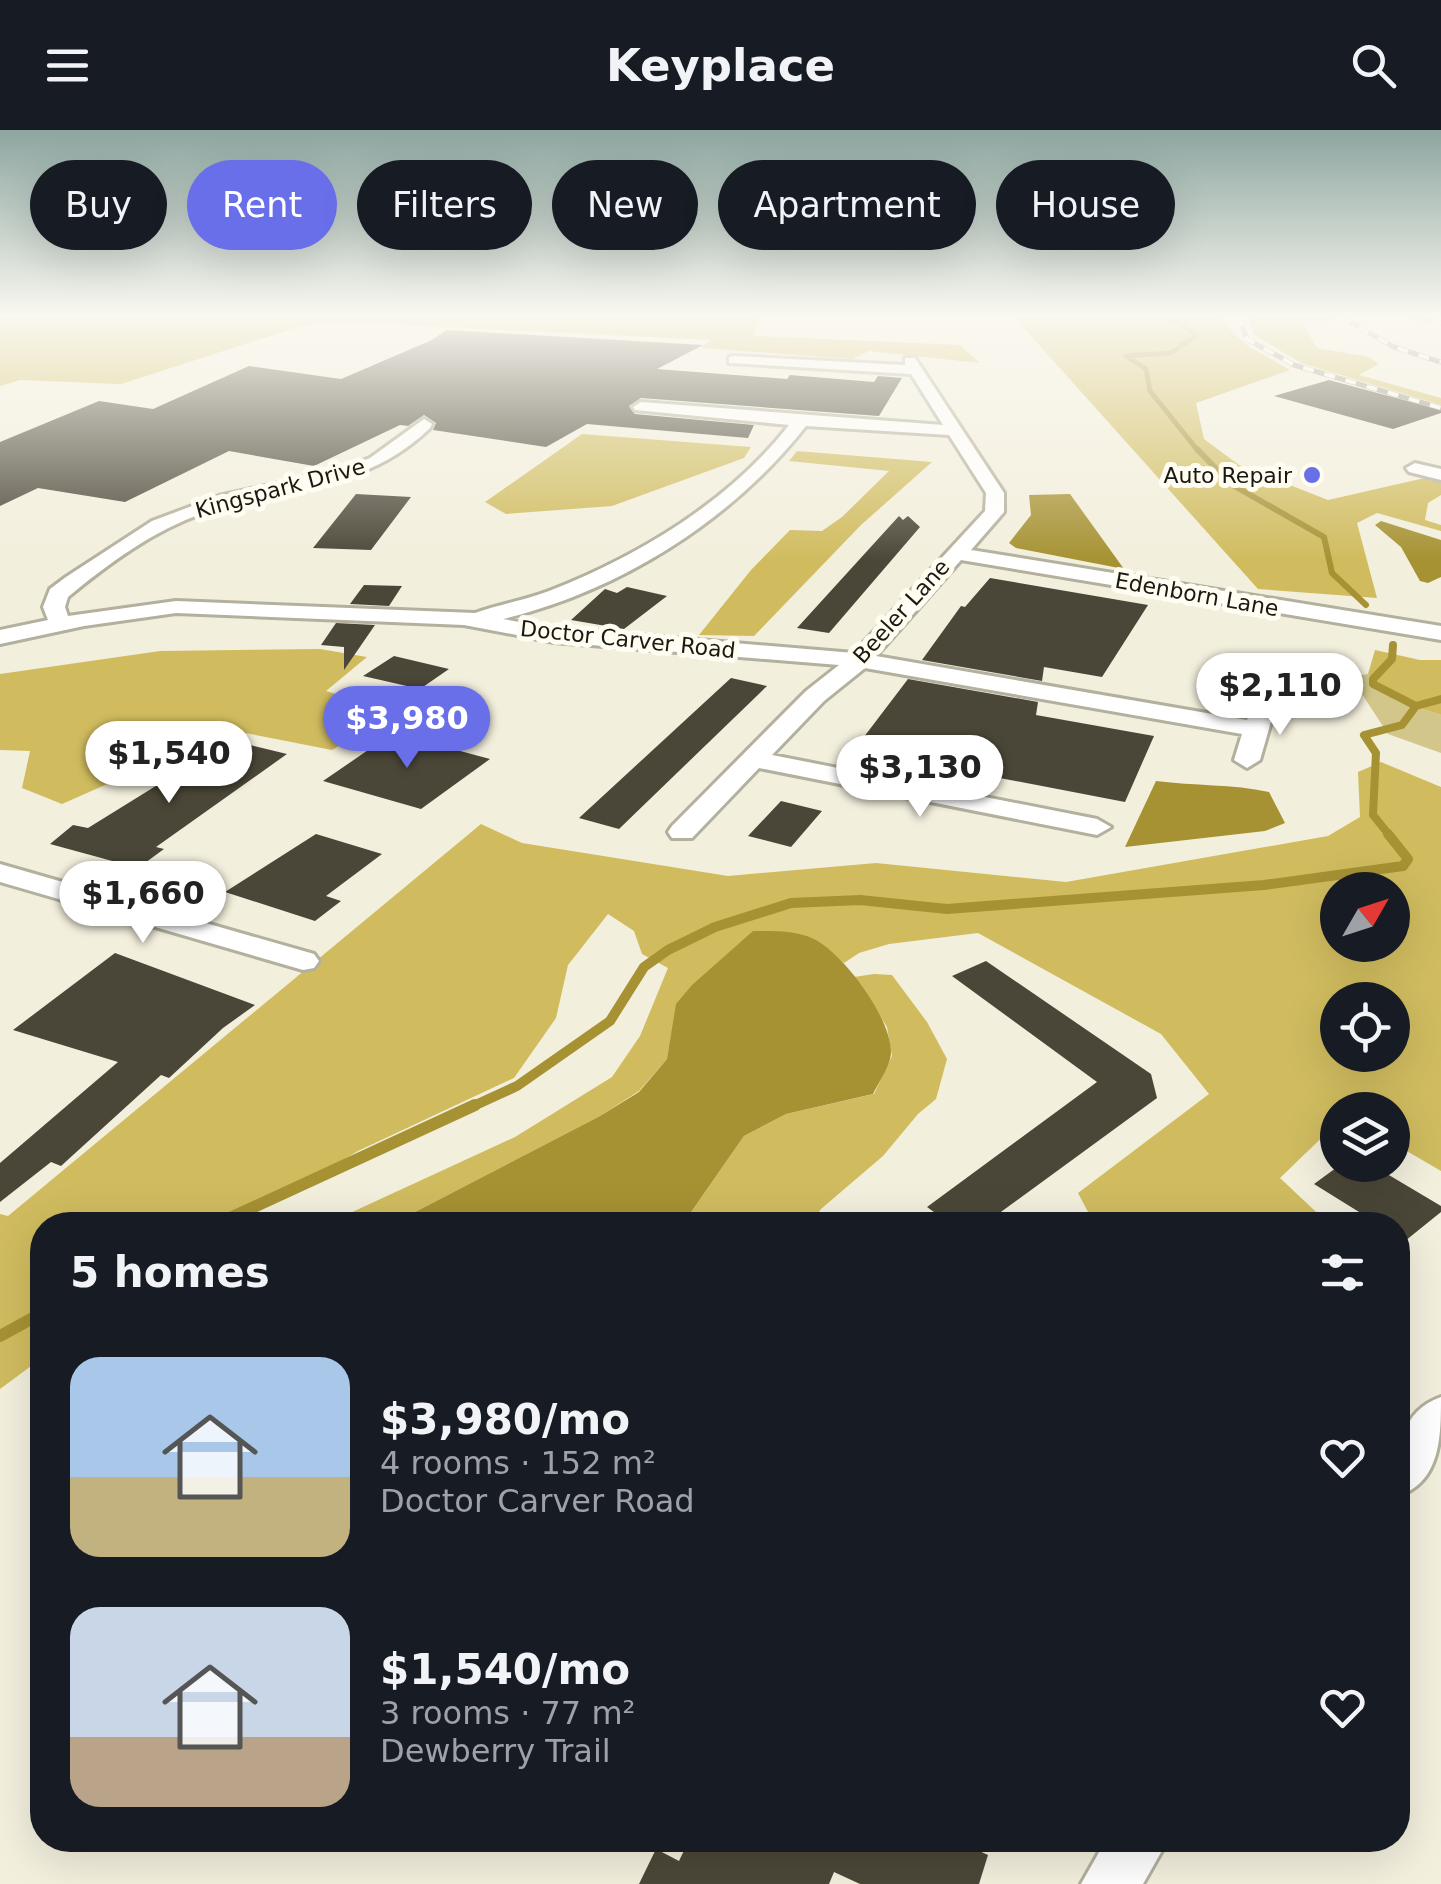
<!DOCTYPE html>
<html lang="en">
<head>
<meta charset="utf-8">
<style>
	:root { --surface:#171b24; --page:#242831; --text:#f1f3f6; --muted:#9ea1a6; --accent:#696fe8 }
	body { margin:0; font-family:"DejaVu Sans",sans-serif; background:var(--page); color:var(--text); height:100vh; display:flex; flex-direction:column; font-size:38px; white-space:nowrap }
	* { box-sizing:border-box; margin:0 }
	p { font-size:32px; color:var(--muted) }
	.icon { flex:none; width:55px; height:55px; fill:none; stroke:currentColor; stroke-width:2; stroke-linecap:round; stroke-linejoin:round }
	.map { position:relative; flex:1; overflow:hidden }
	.details { position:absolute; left:30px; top:1082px; width:1380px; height:640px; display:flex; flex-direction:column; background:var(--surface); border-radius:40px; box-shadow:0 10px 40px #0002 }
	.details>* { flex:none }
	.banner { position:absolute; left:30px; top:30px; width:1382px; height:90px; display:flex; gap:20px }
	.needle { width:65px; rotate:51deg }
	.controls { position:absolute; left:1320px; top:742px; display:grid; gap:20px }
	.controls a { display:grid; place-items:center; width:90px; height:90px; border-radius:50%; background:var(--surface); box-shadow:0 10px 40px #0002; font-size:50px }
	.price { position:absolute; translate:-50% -85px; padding:0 22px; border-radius:35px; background:#fff; color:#222; font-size:32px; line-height:65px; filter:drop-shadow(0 2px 5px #0008) }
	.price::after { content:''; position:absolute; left:50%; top:60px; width:30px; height:22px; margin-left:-15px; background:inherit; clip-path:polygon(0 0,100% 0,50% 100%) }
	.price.active { background:var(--accent); color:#fff }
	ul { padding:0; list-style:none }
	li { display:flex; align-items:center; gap:30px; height:250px; padding:0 40px }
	li span { display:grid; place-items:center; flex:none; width:280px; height:200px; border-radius:30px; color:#555 }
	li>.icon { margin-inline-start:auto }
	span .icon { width:120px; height:120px; fill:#fffc; stroke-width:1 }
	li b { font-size:42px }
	h2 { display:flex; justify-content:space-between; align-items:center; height:120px; padding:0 40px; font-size:42px }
	.pill { padding:0 35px; border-radius:45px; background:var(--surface); box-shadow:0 10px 40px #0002; font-size:35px; line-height:90px }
	.pill.active { background:var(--accent); color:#fff }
	header { display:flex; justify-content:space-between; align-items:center; height:130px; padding:0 40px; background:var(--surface); font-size:45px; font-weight:700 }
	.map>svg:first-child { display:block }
	.green { fill:#d3c68b }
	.forest { fill:#d0bc5f; fill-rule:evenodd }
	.water { fill:#a69233 }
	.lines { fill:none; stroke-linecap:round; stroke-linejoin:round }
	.stream-far4 { stroke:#a69233; stroke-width:5 }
	.stream-far3 { stroke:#a69233; stroke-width:6 }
	.stream-far2 { stroke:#a69233; stroke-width:8 }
	.stream-far1 { stroke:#a69233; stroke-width:10 }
	.stream { stroke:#a69233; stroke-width:12 }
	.building { fill:#4b4738 }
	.minor-casing { stroke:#b4b09e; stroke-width:6 }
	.minor { fill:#fff; fill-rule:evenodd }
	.rail-casing { stroke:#908d80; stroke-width:5 }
	.rail { stroke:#fffcf1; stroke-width:4; stroke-dasharray:11; stroke-linecap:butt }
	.poi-dot { fill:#696fe8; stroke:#fffcf1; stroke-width:4 }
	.labels { text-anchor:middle; stroke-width:10; stroke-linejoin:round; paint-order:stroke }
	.far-poi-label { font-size:22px; fill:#1a1812; stroke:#fffcf1; text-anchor:end }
	.far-street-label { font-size:22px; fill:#1a1812; stroke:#fffcf1 }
</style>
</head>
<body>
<header><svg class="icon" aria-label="menu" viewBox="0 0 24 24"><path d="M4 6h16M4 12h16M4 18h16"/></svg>Keyplace<svg class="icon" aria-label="search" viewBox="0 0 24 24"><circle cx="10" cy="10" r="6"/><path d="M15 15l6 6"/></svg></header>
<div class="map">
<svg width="1441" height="1754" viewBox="0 0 1441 1754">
	<rect width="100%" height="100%" fill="#f3efdd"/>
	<path class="green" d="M1368,544L1395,570L1441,585V623L1388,604L1351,547Z"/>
	<path class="forest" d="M0,186H758L755,206L960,215L980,233L869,221L853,229L701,218L710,210L344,192L301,196L121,254L20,250L0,256Z
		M1013,186H1222V192L1248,216L1290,240L1196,273L1204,309L1239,335L1328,370L1429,347L1441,351V365L1428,373L1425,390L1441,395V401L1377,383L1357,393L1377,468L1258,459Z
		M1248,186H1333L1329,191H1301L1317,218L1369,227L1379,234L1359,245L1441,268V275L1301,233L1253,204Z
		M582,304L751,317L744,328L612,376L506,384L485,372Z
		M797,321L932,332L861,395L754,506L699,505L751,440L790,400L822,401L842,387L889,341L789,331Z
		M320,519L367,527L326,561L396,582L332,620L230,600L62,674L22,658L30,621L0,620V544L160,521Z
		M1375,520L1420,530H1441V585L1395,570L1368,544Z
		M1381,632L1441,657V1041L1393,1013L1392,980H1338L1337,993L1280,1048L1330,1095H1095L1078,1063L1209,964L1161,904L978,803L889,814L859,823L844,833L814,809L677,874L667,929L639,961L600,986L390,1095H324L515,1007L612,947L640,906L668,838L642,824L634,801L608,784L568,835L556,888L514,948L358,1021L236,1095H42V1228L0,1259V1084L8,1086L481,694L522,713L728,746L876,733L1066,752L1328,706L1360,687L1358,642ZM1338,760H1392V815H1338ZM1338,870H1392V925H1338Z
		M874,844L892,845L927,892L947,929L936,969L918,984L883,1026L821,1079L810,1095H682L744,1006L786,984L874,964L892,926L887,897L854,847Z"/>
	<path class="water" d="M1070,364L1124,439L1016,418L1009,413L1031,385L1029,365Z
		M1381,391L1441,410V447L1428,453L1420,451L1401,417L1375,395Z
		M1156,651C1195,656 1232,654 1269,662L1285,693L1265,701L1125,717Z
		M753,801C772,801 796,800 814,809C844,824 891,888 891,922C891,935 879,952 873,964L786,984L744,1006L682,1095H390L600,986L639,962L667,929L676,874L692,855Z"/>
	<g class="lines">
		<path class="stream-far4" d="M1168,186L1197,205L1171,223L1126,226L1146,239L1150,261L1199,322"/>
		<path class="stream-far3" d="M1197,319L1231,354L1324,407L1332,443L1366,475"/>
		<path class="stream-far2" d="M1393,515L1392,529L1373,549V554L1416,576
			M1390,706L1373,685L1376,623L1364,605L1402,595L1416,576L1441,569"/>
		<path class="stream-far1" d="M469,978L517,956L610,891L644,837L668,820L715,797L791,773L860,770L947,779L1264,755L1403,736L1408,729L1388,704"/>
		<path class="stream" d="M215,1095L475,975
			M0,1206L42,1183"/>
	</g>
	<path class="building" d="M446,200L703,215L657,239L787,249L790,245L874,252L878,246L902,248L879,286L641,268L629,276L635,284L754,295L748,308L587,294L546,317L433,300L436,293L424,285L408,296L400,295L314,336L229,321L125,372L38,358L0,376V312L99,271L153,279L249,236L341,249L432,210Z
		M1329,250L1441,280V283L1393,299L1274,266Z
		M356,364L411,367L371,420L313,418Z
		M899,386L903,390L908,386L920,397L829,503L797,498Z
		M990,448L1148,475L1102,547L1044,537L1042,551L922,530L961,476L965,477Z
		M364,455L402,456L389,476L350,474Z
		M627,457L667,466L624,499L571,490L605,459L617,463Z
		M336,493L375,495L344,540V517L321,515Z
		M394,526L449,539L420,559L363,546Z
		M731,548L767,556L619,699L579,688Z
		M908,549L1038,572L1036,585L1154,606L1125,672L854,620Z
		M393,603L490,629L421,679L323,651Z
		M230,610L287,624L156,717L164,719L138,738L50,714L73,695L88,698Z
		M781,671L822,681L791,717L748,706Z
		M316,704L382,724L326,766L341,771L315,791L225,762Z
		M115,823L255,875L223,898L169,948L161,945L61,1036L51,1032L0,1072V1033L118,932L13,900Z
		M986,831L1151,944L1157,968L983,1095H952L927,1077L1097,952L952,846Z
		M1340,1035H1372L1441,1076V1082L1405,1111L1398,1106V1095H1380L1314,1054Z
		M689,1710H955L988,1725L979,1754H860L834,1742L829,1754H639L656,1719L679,1731Z"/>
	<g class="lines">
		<defs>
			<path id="minor" d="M734,226L905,235V228H915L1004,363V382L971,420L1441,496V510L961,430L876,526L1247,590L1256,566H1274L1277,571L1260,630L1247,638L1234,630L1242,604L865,538L824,571L772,625L1097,689L1111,697L1097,705L759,638L692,708H672L668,702L672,696L806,561L839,535L554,512L464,495L176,483L84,496L0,514V500L48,490L43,477L50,459L66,447L152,391L219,366L341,339L370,328L424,289L432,294L430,298C363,363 287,354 204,383C154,400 109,433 68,467L65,477L68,486L176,471L475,483C498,475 525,470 549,461C639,426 730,371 789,295L635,280L633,277L641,272L943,295L911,244L729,233V227ZM806,296L949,305L986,363L985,381L854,523L554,498L503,489C620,461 732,390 806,296Z
				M1415,333L1441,339V350L1409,342L1406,338Z
				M0,734L314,824L319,831L314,838L303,840L0,752Z
				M1441,1267C1441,1306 1441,1352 1398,1366C1398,1326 1396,1283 1441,1267Z
				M1106,1710H1168L1143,1754H1081Z"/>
		</defs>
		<use href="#minor" class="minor-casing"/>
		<use href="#minor" class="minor"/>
		<defs>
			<path id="rail" d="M1238,186L1247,209L1294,235L1441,278
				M1340,186L1394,217L1441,232
				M1411,186L1441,193"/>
		</defs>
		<use href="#rail" class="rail-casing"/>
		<use href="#rail" class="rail"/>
	</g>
	<linearGradient id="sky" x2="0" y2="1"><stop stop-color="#8da6a0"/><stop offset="0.43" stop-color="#faf8f0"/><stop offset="1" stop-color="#faf8f0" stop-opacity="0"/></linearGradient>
	<rect width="1441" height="431" fill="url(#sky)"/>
	<circle class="poi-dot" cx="1312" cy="345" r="10"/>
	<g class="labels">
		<g class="far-poi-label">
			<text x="1292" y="353">Auto Repair</text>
		</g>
		<g class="far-street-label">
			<text transform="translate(280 358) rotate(-15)" y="8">Kingspark Drive</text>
			<text transform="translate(1197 464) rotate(10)" y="8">Edenborn Lane</text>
			<text transform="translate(901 481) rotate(-48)" y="8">Beeler Lane</text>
			<text transform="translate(628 509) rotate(6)" y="8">Doctor Carver Road</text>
		</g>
	</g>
</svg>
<div class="controls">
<a><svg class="needle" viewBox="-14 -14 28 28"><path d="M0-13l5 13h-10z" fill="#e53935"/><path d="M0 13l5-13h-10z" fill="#9ea1a6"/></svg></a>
<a><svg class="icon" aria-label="locate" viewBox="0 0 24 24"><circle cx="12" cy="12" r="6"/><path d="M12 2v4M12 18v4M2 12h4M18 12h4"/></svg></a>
<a><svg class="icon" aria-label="layers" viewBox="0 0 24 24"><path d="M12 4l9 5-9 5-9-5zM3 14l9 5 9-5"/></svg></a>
</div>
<b class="price" style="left:1280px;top:608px">$2,110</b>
<b class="price active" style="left:407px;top:641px">$3,980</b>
<b class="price" style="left:169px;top:676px">$1,540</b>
<b class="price" style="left:920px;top:690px">$3,130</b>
<b class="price" style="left:143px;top:816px">$1,660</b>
<div class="banner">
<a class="pill">Buy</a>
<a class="pill active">Rent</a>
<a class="pill">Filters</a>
<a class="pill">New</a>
<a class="pill">Apartment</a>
<a class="pill">House</a>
</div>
<section class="details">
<h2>5 homes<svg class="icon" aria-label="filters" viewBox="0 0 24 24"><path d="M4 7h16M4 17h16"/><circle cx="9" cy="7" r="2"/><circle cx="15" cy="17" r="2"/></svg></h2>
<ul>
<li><span style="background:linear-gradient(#a9c7e8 60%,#c2b280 0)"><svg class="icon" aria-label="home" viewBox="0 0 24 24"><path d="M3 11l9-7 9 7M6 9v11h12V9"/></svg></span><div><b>$3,980/mo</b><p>4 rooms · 152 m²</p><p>Doctor Carver Road</p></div><svg class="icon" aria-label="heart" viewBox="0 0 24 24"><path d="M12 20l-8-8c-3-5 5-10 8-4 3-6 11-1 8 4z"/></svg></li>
<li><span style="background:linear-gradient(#c9d6e8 65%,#b9a48a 0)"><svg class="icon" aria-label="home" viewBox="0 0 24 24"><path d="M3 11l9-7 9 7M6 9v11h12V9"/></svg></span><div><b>$1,540/mo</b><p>3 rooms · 77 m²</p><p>Dewberry Trail</p></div><svg class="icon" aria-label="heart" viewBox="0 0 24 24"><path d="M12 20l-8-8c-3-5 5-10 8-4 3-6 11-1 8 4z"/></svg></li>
</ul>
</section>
</div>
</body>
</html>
